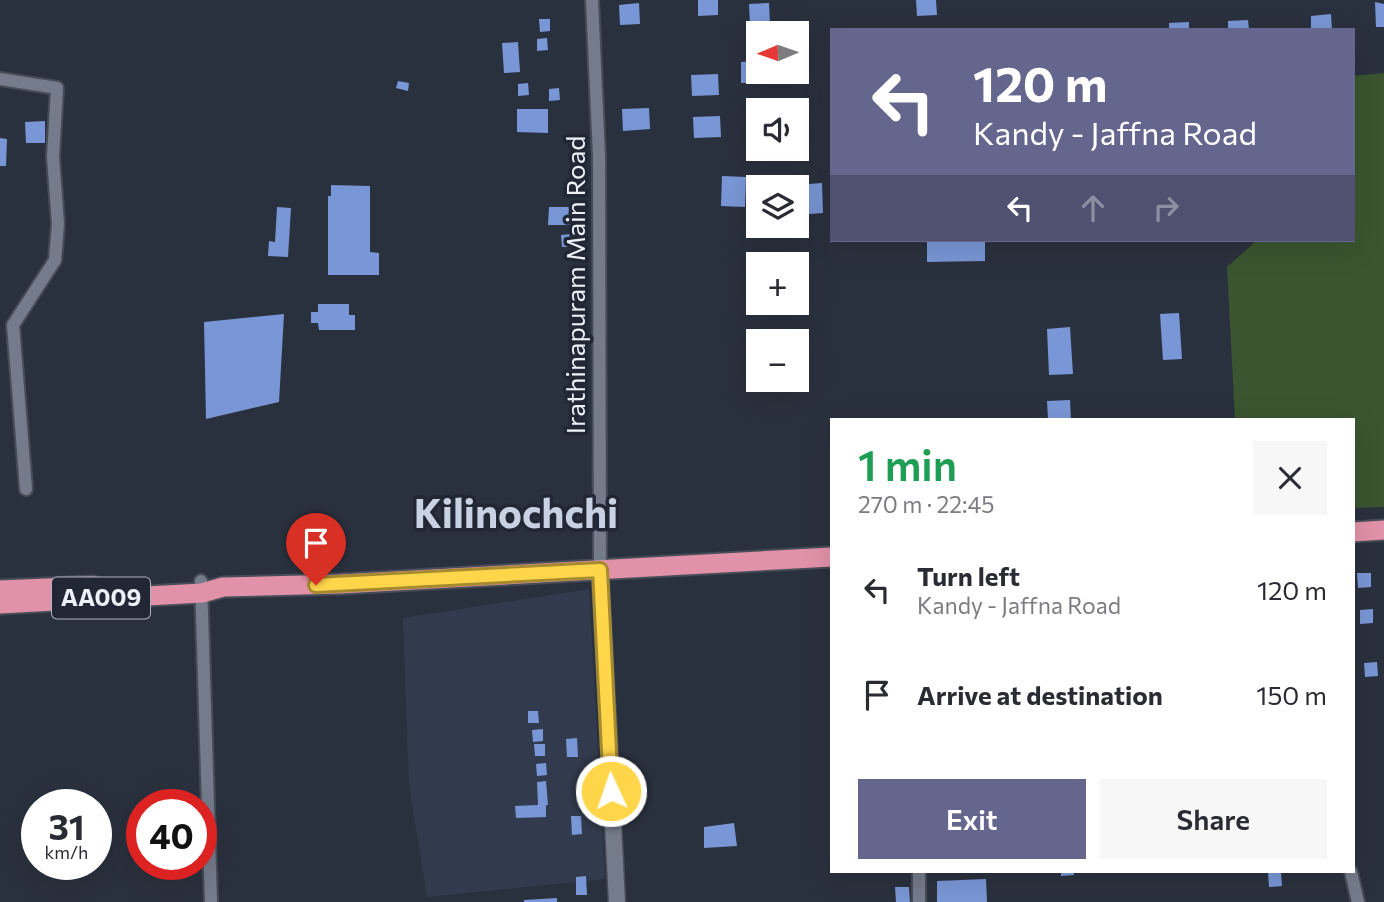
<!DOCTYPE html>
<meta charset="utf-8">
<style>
:root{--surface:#fff;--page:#f7f7f7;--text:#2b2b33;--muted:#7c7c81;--accent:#65668d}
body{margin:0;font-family:Commissioner,sans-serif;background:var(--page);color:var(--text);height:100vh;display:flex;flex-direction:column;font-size:26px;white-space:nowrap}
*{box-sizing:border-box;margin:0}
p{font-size:23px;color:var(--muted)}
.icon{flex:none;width:38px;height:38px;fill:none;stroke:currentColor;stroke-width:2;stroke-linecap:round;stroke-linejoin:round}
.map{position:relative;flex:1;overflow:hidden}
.sheet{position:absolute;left:830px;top:418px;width:525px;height:455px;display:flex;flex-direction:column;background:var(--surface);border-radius:0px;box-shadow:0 7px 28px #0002}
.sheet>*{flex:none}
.banner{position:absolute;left:830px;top:28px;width:525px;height:214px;border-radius:0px;box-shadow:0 7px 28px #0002;background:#65668d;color:#fff;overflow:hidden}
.needle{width:46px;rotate:268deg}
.controls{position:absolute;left:746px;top:21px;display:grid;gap:14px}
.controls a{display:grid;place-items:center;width:63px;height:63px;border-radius:0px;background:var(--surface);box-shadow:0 7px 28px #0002;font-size:35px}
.speed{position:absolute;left:21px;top:789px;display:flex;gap:14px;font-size:35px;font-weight:700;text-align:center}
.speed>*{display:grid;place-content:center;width:91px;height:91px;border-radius:50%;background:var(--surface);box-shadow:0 7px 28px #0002;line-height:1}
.speed small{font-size:18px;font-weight:400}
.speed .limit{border:10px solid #d22;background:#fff;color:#111}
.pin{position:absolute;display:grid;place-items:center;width:60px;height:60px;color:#fff;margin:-72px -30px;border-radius:50% 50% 50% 0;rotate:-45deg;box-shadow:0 0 7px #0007}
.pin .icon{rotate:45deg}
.me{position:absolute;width:77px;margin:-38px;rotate:357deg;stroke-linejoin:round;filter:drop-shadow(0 0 5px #0008)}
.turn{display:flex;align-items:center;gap:24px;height:147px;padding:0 28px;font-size:32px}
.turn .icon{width:91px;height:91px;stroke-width:2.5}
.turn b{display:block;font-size:49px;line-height:60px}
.lanes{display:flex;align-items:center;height:66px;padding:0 28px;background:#0003;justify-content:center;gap:35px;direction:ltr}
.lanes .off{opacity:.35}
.round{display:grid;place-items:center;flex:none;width:74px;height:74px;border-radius:0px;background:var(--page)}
.headline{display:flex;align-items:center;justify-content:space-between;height:119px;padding:0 28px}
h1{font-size:42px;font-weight:600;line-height:52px;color:#1e9e55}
.cta{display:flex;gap:14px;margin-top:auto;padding:14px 28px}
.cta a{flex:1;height:80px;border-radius:0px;background:var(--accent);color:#fff;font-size:28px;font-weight:600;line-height:80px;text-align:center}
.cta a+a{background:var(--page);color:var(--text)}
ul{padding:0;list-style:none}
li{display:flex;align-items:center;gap:21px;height:105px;padding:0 28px}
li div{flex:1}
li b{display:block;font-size:26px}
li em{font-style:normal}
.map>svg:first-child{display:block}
.built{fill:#323b4d}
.green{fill:#3a5530}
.building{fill:#7997d6}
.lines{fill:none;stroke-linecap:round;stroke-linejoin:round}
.minor-casing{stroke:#474d58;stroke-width:16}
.tertiary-casing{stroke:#474d58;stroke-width:19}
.trunk-casing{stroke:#474d58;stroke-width:23}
.minor{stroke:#747b8b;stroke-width:12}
.tertiary{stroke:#747b8b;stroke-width:16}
.trunk{stroke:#e292a8;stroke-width:19}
.route-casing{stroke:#a68a30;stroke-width:18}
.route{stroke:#ffd54a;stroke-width:12}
.labels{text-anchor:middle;stroke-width:7;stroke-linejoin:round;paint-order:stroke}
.shield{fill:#212734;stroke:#afb4be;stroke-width:2}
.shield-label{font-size:24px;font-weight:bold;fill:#ecf0f9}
.street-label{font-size:26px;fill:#ecf0f9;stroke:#212734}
.town-label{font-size:40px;font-weight:bold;fill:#c9d2e3;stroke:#212734}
</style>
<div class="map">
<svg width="1384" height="902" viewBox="0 0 1384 902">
<rect width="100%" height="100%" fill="#2a313e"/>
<!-- built -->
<path class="built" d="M589 589 605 879 427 897 409 785 403 618Z"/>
<!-- green -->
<path class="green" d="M1384 73V507L1353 508V420H1235L1227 267 1257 240H1353V76Z"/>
<!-- building -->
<path class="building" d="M698 0H718V15L698 16Z
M916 0H936L937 15 917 16Z
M1375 2 1384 4V27H1376Z
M639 3 640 24 620 25 619 5Z
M769 3 770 24 750 25 749 4Z
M1331 14 1332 30H1311V16Z
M539 19H550V31L540 32Z
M1248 20 1249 30H1228V21Z
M1189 22V30H1169V23Z
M547 38 548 50 537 51V39Z
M518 42 520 72 504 73 502 43Z
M806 50 807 71 796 72V51Z
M758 61V72H768V82L741 83V62Z
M718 74 719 95 692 96 691 75Z
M398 81 409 83 408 91 396 88Z
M528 83 529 95 518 96V84Z
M559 88 560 100 549 101V89Z
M805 99 806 119 796 120V110H785V100Z
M649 108 650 129 623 131 622 109Z
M517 109H548V133L517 132Z
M720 116 721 137 694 138 693 117Z
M45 121V143H26L25 122Z
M0 138 7 139 6 166H0Z
M722 176 746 177 745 207 721 206Z
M822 183 823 213 796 215V185Z
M331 185 370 186V252L379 253V275H328V196H331Z
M753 188H758V217L753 218Z
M277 207 291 208 288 257 268 256 269 241 275 242Z
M549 207H577V225H548Z
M571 234 572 247H562L561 235Z
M927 240H985V261L927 262Z
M318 304H349V315H355V330H319L318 323H311V312H318Z
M1179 313 1182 359 1163 360 1160 314Z
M284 314 279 402 206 419 204 322Z
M1070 327 1073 374 1049 375 1047 329Z
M1070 400 1071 420H1048L1047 401Z
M1357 573H1371V587L1358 588Z
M1373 609V623L1360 624V610Z
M1377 662 1378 676 1365 677 1364 663Z
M528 711H538L539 723H528Z
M543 729V741L533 742 532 730Z
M577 738 578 757H567L566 739Z
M534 744H545V756H535Z
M546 763 547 775 537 776 536 764Z
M546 781 548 805H546V817L516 818 515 806 538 805 537 782Z
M571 816H581L582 834 572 835Z
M734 823 737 846 704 848V827Z
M1061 872H1074V875L1061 876Z
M1281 872 1282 886 1269 887 1268 873Z
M586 876 587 895H576V877Z
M986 879 987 902H937V881Z
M895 887H909L910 902H896Z
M557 898V902H524V900Z"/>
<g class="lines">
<defs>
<path id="minor" d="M592 0 599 156 600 570
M0 79 57 88 53 157 58 224 55 260 13 325 26 489
M201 581 211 902
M919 872V902
M1351 872 1358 902"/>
<path id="tertiary" d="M600 570 617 902"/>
<path id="trunk" d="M1353 532 1384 530
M0 590 93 586
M0 604 202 593 223 587 340 584 831 557"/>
</defs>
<!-- minor casing -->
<use href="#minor" class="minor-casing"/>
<!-- tertiary casing -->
<use href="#tertiary" class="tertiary-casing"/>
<!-- trunk casing -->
<use href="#trunk" class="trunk-casing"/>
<!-- minor -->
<use href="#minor" class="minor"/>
<!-- tertiary -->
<use href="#tertiary" class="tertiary"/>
<!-- trunk -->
<use href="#trunk" class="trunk"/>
</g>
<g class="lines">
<defs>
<path id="route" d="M316 585 600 570 611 791"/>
</defs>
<!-- route casing -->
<use href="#route" class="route-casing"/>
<!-- route -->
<use href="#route" class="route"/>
</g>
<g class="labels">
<!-- shield labels -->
<rect class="shield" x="52" y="577.5" width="98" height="41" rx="5"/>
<g class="shield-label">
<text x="101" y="606">AA009</text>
</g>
<!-- street labels -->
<g class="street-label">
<text transform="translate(576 285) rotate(-90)" y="9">Irathinapuram Main Road</text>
</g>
<!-- town labels -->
<g class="town-label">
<text x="516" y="528">Kilinochchi</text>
</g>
</g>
</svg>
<div class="controls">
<a><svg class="needle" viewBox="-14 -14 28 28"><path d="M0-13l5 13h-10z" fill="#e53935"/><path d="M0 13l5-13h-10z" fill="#7c7c81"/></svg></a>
<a><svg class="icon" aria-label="sound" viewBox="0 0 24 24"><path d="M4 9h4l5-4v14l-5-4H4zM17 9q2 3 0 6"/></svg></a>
<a><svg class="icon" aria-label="layers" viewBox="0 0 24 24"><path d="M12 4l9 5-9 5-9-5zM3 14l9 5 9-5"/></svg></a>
<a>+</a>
<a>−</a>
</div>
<div class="speed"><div>31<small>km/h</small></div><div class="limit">40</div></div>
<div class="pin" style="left:316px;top:585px;background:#d93025"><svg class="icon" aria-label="arrive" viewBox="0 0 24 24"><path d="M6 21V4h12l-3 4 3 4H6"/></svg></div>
<svg class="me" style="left:611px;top:791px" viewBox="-20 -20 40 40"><circle r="17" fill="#ffd54a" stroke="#fff" stroke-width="3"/><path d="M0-11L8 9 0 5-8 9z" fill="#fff"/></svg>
<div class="banner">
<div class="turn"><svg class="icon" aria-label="left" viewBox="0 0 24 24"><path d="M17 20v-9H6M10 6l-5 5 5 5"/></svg><div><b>120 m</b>Kandy - Jaffna Road</div></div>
<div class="lanes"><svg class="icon" aria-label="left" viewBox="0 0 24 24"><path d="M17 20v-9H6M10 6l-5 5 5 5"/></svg><svg class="icon off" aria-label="ahead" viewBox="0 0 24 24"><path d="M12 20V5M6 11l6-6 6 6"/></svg><svg class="icon off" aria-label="right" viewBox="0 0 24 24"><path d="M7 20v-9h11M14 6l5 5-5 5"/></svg></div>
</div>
<section class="sheet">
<div class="headline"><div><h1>1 min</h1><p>270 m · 22:45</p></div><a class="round"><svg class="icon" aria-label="close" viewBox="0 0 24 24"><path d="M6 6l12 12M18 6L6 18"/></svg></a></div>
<ul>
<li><svg class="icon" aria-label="left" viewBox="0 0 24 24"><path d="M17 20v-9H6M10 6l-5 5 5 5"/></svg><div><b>Turn left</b><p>Kandy - Jaffna Road</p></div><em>120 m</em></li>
<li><svg class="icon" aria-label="arrive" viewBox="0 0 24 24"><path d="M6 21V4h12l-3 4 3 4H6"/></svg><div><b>Arrive at destination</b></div><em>150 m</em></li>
</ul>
<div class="cta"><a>Exit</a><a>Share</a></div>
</section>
</div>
